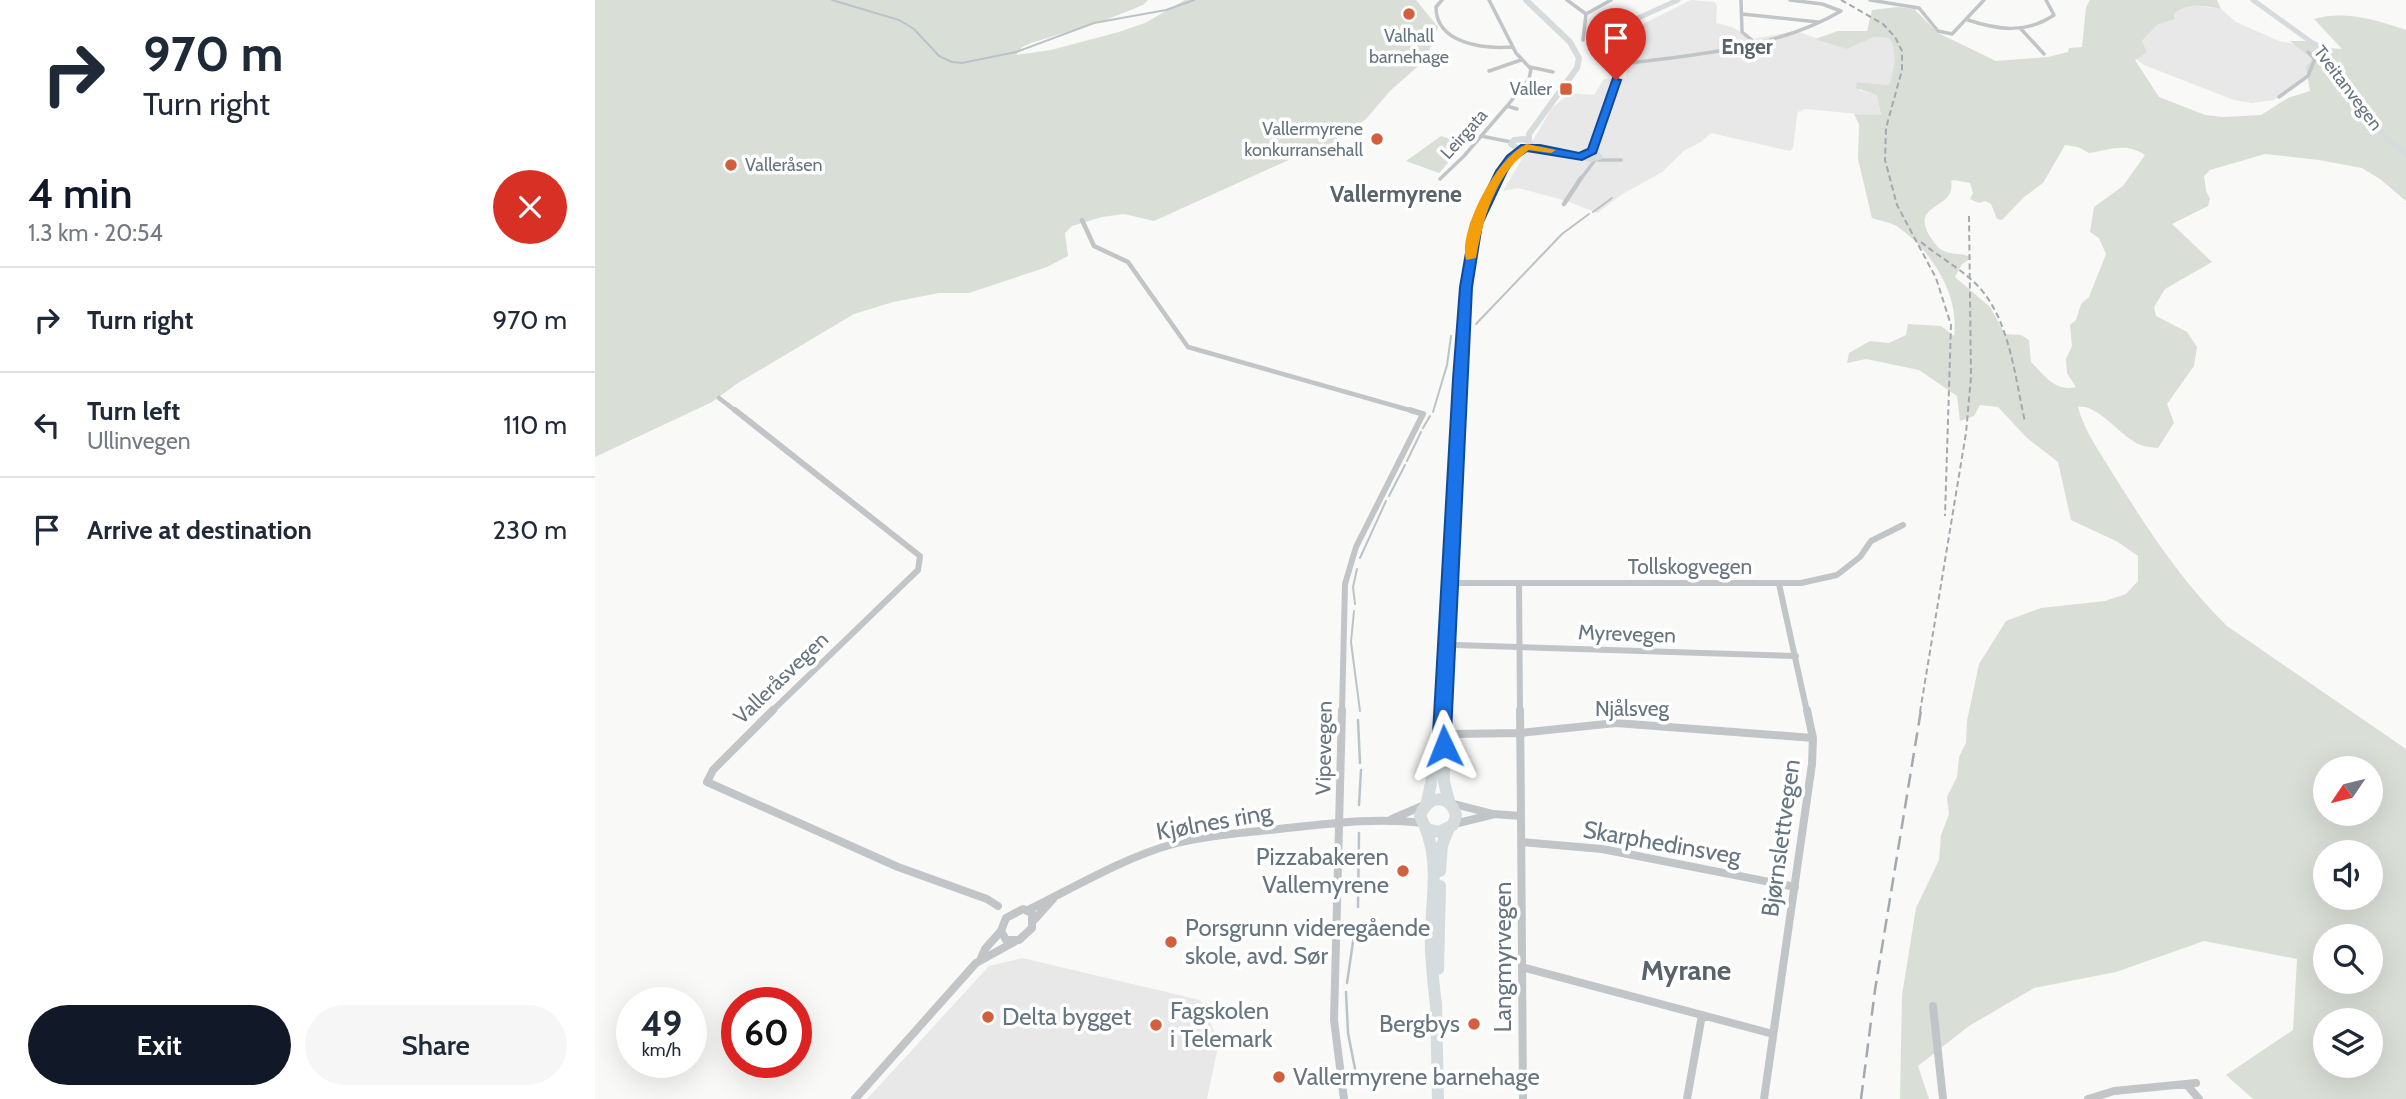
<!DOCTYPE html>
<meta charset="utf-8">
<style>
:root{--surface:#fff;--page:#f6f6f7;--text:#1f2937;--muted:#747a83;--line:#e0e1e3;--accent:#111827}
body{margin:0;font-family:Cabin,sans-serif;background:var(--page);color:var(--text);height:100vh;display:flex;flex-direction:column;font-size:26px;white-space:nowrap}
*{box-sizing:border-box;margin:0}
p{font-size:23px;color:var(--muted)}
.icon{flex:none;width:38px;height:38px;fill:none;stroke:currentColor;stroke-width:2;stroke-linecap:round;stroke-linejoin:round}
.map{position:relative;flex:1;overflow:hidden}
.side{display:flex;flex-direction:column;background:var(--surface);width:595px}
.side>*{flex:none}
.hud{background:#fff;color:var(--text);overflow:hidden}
.needle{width:46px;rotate:235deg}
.controls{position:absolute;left:1718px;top:756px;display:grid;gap:14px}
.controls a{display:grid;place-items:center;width:70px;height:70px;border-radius:50%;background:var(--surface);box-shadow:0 7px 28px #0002;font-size:35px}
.speed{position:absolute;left:21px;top:987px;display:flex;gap:14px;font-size:35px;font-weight:700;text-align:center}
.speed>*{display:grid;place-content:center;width:91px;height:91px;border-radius:50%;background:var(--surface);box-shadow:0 7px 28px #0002;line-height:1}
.speed small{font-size:18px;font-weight:400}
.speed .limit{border:10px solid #d22;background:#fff;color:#111}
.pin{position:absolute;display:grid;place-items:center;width:60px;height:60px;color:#fff;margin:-72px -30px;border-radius:50% 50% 50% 0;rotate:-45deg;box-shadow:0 0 7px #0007}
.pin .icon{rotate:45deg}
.me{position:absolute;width:77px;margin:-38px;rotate:358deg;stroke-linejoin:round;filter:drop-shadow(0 0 5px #0008)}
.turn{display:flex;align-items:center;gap:24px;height:147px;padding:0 28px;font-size:32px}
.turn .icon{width:91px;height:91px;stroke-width:2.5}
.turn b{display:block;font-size:49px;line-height:60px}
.round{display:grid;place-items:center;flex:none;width:74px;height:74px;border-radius:37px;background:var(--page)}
.overview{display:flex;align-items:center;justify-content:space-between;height:119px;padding:0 28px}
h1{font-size:42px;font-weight:600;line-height:52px;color:var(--accent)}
.action{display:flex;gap:14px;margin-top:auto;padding:14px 28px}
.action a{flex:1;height:80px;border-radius:42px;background:var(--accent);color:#fff;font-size:28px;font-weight:600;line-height:80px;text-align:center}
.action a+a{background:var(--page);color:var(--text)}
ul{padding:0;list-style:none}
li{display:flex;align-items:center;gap:21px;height:105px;padding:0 28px;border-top:2px solid var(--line)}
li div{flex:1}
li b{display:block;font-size:26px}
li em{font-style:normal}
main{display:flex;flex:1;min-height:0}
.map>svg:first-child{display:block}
.built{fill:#e7e8e7}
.green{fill:#d9ded7;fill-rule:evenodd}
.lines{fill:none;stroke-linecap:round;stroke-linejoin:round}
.stream-far1{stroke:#bac4c8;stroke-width:2}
.stream{stroke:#bac4c8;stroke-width:2.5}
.street-far3{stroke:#c1c5c8;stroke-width:3.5}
.street-far2{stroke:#c1c5c8;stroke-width:4.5}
.street-far1{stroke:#c1c5c8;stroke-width:6}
.street{stroke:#c1c5c8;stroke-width:8}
.secondary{stroke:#d6dbde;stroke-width:5}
.primary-far3{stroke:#d6dbde;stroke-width:6}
.primary-far2{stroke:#d6dbde;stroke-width:8}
.primary-far1{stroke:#d6dbde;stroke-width:10}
.primary{stroke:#d6dbde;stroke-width:12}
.rail-far1{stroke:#a3a9ae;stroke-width:2;stroke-dasharray:6 3.5;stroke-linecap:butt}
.rail{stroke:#a3a9ae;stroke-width:2.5;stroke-dasharray:14 7;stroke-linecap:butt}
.route{fill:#1a73e8;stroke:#114b97;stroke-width:2}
.slow{fill:#f59e0b}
.poi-dot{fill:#d2603e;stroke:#fff;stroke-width:2.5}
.labels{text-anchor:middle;stroke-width:7;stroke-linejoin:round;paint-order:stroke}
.far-poi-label{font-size:18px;fill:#66757f;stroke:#fff;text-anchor:end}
.far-street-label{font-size:18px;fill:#66757f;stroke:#fff}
.far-quarter-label{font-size:21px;font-weight:bold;fill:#59636b;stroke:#fff}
.street-label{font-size:21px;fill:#66757f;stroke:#fff}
.far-district-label{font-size:23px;font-weight:bold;fill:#59636b;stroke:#fff}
.near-street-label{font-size:24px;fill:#66757f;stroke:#fff}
.near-poi-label{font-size:24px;fill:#66757f;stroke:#fff;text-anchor:start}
.near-quarter-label{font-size:28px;font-weight:bold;fill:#59636b;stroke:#fff}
</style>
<main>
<section class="side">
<div class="hud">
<div class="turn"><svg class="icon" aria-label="right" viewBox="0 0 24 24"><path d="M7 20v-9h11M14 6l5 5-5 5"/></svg><div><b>970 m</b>Turn right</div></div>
</div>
<div class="overview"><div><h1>4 min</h1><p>1.3 km · 20:54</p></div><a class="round" style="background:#d93025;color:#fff"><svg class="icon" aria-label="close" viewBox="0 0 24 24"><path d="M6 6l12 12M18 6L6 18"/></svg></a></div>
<ul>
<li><svg class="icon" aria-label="right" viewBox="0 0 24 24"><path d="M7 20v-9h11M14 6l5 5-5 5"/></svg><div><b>Turn right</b></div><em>970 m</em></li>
<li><svg class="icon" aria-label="left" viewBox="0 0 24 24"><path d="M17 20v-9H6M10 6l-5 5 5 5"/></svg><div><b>Turn left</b><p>Ullinvegen</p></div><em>110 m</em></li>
<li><svg class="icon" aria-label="arrive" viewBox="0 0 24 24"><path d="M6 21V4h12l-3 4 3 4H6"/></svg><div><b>Arrive at destination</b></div><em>230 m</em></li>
</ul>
<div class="action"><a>Exit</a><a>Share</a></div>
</section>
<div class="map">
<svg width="1811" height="1099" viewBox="0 0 1811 1099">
<rect width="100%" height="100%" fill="#f9f9f7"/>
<!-- built -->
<path class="built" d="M1096 0 1120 2 1122 7 1121 23 1137 27 1157 39 1201 31 1252 49 1279 37 1294 38 1301 53 1300 66 1294 85 1262 82 1265 91 1282 94 1286 116 1210 109 1203 112 1202 116 1198 148 1195 151 1116 133 1106 142 1090 150 1067 172 1026 195 1002 213 972 201 923 188 908 191 957 108 975 93 999 95 1009 79 1031 78 1032 63 1020 61 1013 55 1011 45 1014 41Z
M1596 5 1626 9 1641 22 1684 41 1700 44 1717 59 1710 78 1679 100 1657 103 1639 100 1549 65 1541 59 1552 52 1547 41 1562 25 1580 19 1579 14 1586 8Z
M427 958 605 1000 624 1042 612 1099H272L394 966Z"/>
<!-- green -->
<path class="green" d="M0 0H553L548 5 508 21 436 43 427 47 421 55 456 50 524 32 550 23 590 0H821L843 27 831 59 795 91 771 119 735 145 698 158 559 221 529 214 507 217 477 226 470 233 473 256 452 267 374 293H344L298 302 259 314 143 383 117 402 0 457Z
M1495 0H1622L1626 9C1608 6 1593 2 1579 14L1580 19 1562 25 1547 41 1552 52 1540 60 1564 97 1610 115 1628 117 1666 115 1693 98 1715 91 1711 67 1717 59 1695 41H1720L1733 48 1747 49 1719 19C1750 10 1782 20 1811 30V201L1785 179 1767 168 1724 160 1670 154 1615 170 1609 176 1611 191 1615 199 1613 206 1577 224 1617 262 1570 289 1559 307 1561 316 1592 332 1602 347 1599 366 1572 404 1579 423 1563 448C1558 447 1551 447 1546 445 1525 437 1503 403 1483 407 1489 431 1506 454 1518 474 1552 528 1586 581 1632 626L1811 749V1099H1658L1631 1075 1698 1030 1702 959 1609 941 1521 972 1439 988 1374 1026 1323 1066 1334 1099H1305L1307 995 1321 908 1344 860 1346 835 1354 814 1352 797 1362 777 1364 757 1371 743 1372 721 1384 664 1411 621 1446 608 1510 601 1531 594 1543 581V556L1523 542 1476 520 1463 462 1432 438 1403 407 1385 405 1379 416 1365 421 1362 396 1324 370 1271 359 1252 363 1254 353 1275 341 1294 343 1311 335 1313 324 1346 326 1359 336C1365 295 1336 250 1303 227 1296 222 1285 221 1277 218L1263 159 1264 124 1259 114 1286 115 1282 95 1261 88 1262 82 1294 85C1299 68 1304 54 1294 38L1279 37 1252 49 1220 39 1243 31H1272L1277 10 1303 7 1319 9 1343 33 1401 61 1453 57 1473 52 1474 48 1487 47 1491 7ZM1470 145 1483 147 1494 153C1515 150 1530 142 1550 155L1528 186 1499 207 1495 232 1504 238 1511 254 1494 297 1486 304 1481 320 1475 325 1477 346 1471 359 1472 373 1481 387C1460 392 1449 375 1436 362L1434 340 1426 335 1410 334 1395 307 1360 277 1367 264 1377 258C1367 251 1351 257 1342 246 1305 201 1363 212 1356 181L1359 180 1375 183 1378 193 1375 199 1384 203 1390 201 1396 204 1402 219 1407 220 1429 197 1448 183ZM1731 768H1776V814H1731ZM1731 852H1776V898H1731ZM1731 936H1776V982H1731ZM1731 1020H1776V1066H1731Z
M846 136 870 144 844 173 811 161Z"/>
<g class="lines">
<!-- stream-far1 -->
<path class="stream-far1" d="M237 0 304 20 319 29 344 56 357 62 367 63 421 52 499 23 571 10 599 0
M998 212 1017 198
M881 324 967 234 994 214
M838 412 852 365 856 336
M828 428 835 416
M812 461 826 432
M794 496 810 465
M765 558 791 501
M760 604 758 587 762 569
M759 611 756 642 765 711"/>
<!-- stream -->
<path class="stream" d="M763 720 765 763
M764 805 766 770
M763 907 764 833
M752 983 760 928
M751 992 753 1033 763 1084"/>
<!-- street-far3 -->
<path class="street-far3" d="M847 0 841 7C841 44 889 49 917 47
M894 0 921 53 936 69 934 79 912 106 922 109
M972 0 991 14 988 40
M1146 0 1147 32 1158 41
M1195 0 1227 4 1246 11
M1275 0 1324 8
M1324 8 1343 31 1357 34 1389 0
M991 14 1016 0
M1147 14 1223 22
M1373 20C1403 30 1431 34 1459 15L1451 0
M1426 29 1449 54
M1016 65C1088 57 1183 49 1246 11
M935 67 958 72
M894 71 926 60
M1684 97 1713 76 1720 59 1713 52
M886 136 916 142
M1003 160H1026
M845 179 869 156 912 106
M985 180 1000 160"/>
<!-- street-far2 -->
<path class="street-far2" d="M969 204 986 178
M487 220 499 246 533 262 593 347 821 412
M124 398 142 412"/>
<!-- street-far1 -->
<path class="street-far1" d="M140 410 325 556 323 570 176 712
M863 583H1206L1242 575 1265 557 1276 541 1308 525
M924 584 925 712
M1184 584 1212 712
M861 645 1201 656
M747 712 750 584 761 547 828 414 815 410"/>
<!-- street -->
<path class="street" d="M178 710 118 770 112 782 303 867 392 899 403 906
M747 710 739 1020 749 1099
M925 710 926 816
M857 734 925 733 1021 723 1218 738
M859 804 898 814 926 816 928 1099
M797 819 827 806
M859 824 896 815
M927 842 1007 849 1200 887
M428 909 437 913V928L424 940H411L406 931 411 918Z
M433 910C480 887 528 858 578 844 612 835 649 833 684 829 732 824 779 817 827 823
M439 920 458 899
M386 958 390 949 406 931
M927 967 1178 1034
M1338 1006 1348 1099
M1592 1085 1604 1099
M260 1099 381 963 419 942
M1092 1099 1107 1015
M1169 1099 1217 764 1218 738 1212 710
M1493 1099 1519 1091 1601 1083"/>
<!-- secondary -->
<path class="secondary" d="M1658 0 1726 49 1753 96 1792 139 1811 155
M932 147 987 157
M998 151 1022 80 1019 69 1005 53 1007 40 1023 27 1083 0
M998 151 1005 157 995 160 987 157 988 153Z"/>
<!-- primary-far3 -->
<path class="primary-far3" d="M931 0 975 42 984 58 982 68 934 134V141
M929 139 935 143 932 147 922 148 916 144 919 140Z
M900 180 915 160 930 148"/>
<!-- primary-far2 -->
<path class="primary-far2" d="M864 412C868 335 863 247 901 178"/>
<!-- primary-far1 -->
<path class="primary-far1" d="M848 712 864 410"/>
<!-- primary -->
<path class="primary" d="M848 710 849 782 854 801
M832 802 845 741
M832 829 844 832 858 825 861 815C854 793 832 795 825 816 849 861 834 902 836 951 837 969 839 988 841 1006
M845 871 847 845 854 828
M843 969 845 886
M841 1002 843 1099"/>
<!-- rail-far1 -->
<path class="rail-far1" d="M1246 0 1288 24 1300 37 1307 51V70L1291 128 1290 160 1302 205 1341 278 1356 325 1350 516
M1326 242C1344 257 1365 268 1382 285 1415 319 1420 378 1430 422
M1325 712 1371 433 1376 377 1374 216"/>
<!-- rail -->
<path class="rail" d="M1266 1099 1280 990 1326 710"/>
</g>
<!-- route -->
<path class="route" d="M1018 78 1026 80 1001 153 987 160 932 151 919 160 912 171 887 224 877 287 856 734 859 746 856 752 849 754 843 752 838 734 858 379 865 287 876 224 901 171 912 156 926 145H945L984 153 993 149Z"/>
<!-- slow -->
<path class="slow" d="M932 144 961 150 956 153 934 150C900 174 888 219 881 258L871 260C863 230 903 155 932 144Z"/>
<!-- markers -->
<g class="poi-dot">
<circle cx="814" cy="14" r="7"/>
<rect x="964" y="82" width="14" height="14" rx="3.5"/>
<circle cx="782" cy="139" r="7"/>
<circle cx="136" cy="165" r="7"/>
<circle cx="808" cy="871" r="7"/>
<circle cx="576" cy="942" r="7"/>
<circle cx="393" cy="1017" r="7"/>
<circle cx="879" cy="1024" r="7"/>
<circle cx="561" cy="1025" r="7"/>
<circle cx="684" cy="1077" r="7"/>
</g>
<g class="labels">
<!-- far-poi labels -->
<g class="far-poi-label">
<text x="814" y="42" text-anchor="middle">Valhall<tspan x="814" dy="21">barnehage</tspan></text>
<text x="957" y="95">Valler</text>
<text x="768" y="135">Vallermyrene<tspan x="768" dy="21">konkurransehall</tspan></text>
<text x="150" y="171" text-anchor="start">Valleråsen</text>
</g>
<!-- far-street labels -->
<g class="far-street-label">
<text transform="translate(1753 88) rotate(53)" y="6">Tveitanvegen</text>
<text transform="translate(869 134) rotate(-48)" y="6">Leirgata</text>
</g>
<!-- far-quarter labels -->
<g class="far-quarter-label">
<text x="1152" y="54">Enger</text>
</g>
<!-- street labels -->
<g class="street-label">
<text x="1095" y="574">Tollskogvegen</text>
<text transform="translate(1032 634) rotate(2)" y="7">Myrevegen</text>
<text transform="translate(186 678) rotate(-44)" y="7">Valleråsvegen</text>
<text x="1037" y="716">Njålsveg</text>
<text transform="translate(729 748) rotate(-89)" y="7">Vipevegen</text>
</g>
<!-- far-district labels -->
<g class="far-district-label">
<text x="801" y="202">Vallermyrene</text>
</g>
<!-- near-street labels -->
<g class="near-street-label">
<text transform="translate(619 822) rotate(-10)" y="8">Kjølnes ring</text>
<text transform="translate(1186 838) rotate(-82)" y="8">Bjørnslettvegen</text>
<text transform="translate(1067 843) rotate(10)" y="8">Skarphedinsveg</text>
<text transform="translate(908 957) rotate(-90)" y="8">Langmyrvegen</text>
</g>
<!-- near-poi labels -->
<g class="near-poi-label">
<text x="794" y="865" text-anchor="end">Pizzabakeren<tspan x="794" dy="28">Vallemyrene</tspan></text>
<text x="590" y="936">Porsgrunn videregående<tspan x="590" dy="28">skole, avd. Sør</tspan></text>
<text x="575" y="1019">Fagskolen<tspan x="575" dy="28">i Telemark</tspan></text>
<text x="407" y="1025">Delta bygget</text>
<text x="865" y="1032" text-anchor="end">Bergbys</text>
<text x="698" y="1085">Vallermyrene barnehage</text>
</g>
<!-- near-quarter labels -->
<g class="near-quarter-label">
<text x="1091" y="980">Myrane</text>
</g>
</g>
</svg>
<div class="controls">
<a><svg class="needle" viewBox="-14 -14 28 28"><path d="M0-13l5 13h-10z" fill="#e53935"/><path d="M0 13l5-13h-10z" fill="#747a83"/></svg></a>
<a><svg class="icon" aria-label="sound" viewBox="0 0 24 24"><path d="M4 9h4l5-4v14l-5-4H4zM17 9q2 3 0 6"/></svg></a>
<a><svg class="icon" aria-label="search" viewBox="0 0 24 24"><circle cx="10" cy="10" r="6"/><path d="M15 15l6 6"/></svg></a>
<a><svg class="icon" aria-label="layers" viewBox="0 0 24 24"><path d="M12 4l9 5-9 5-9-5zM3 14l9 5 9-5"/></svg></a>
</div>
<div class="speed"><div>49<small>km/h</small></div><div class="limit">60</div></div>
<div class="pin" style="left:1021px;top:80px;background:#d93025"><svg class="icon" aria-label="arrive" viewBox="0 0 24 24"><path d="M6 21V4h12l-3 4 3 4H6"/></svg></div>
<svg class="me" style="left:849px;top:746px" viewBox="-20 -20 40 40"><path d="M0-17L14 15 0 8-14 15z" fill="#1a73e8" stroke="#fff" stroke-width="4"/></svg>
</div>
</main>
